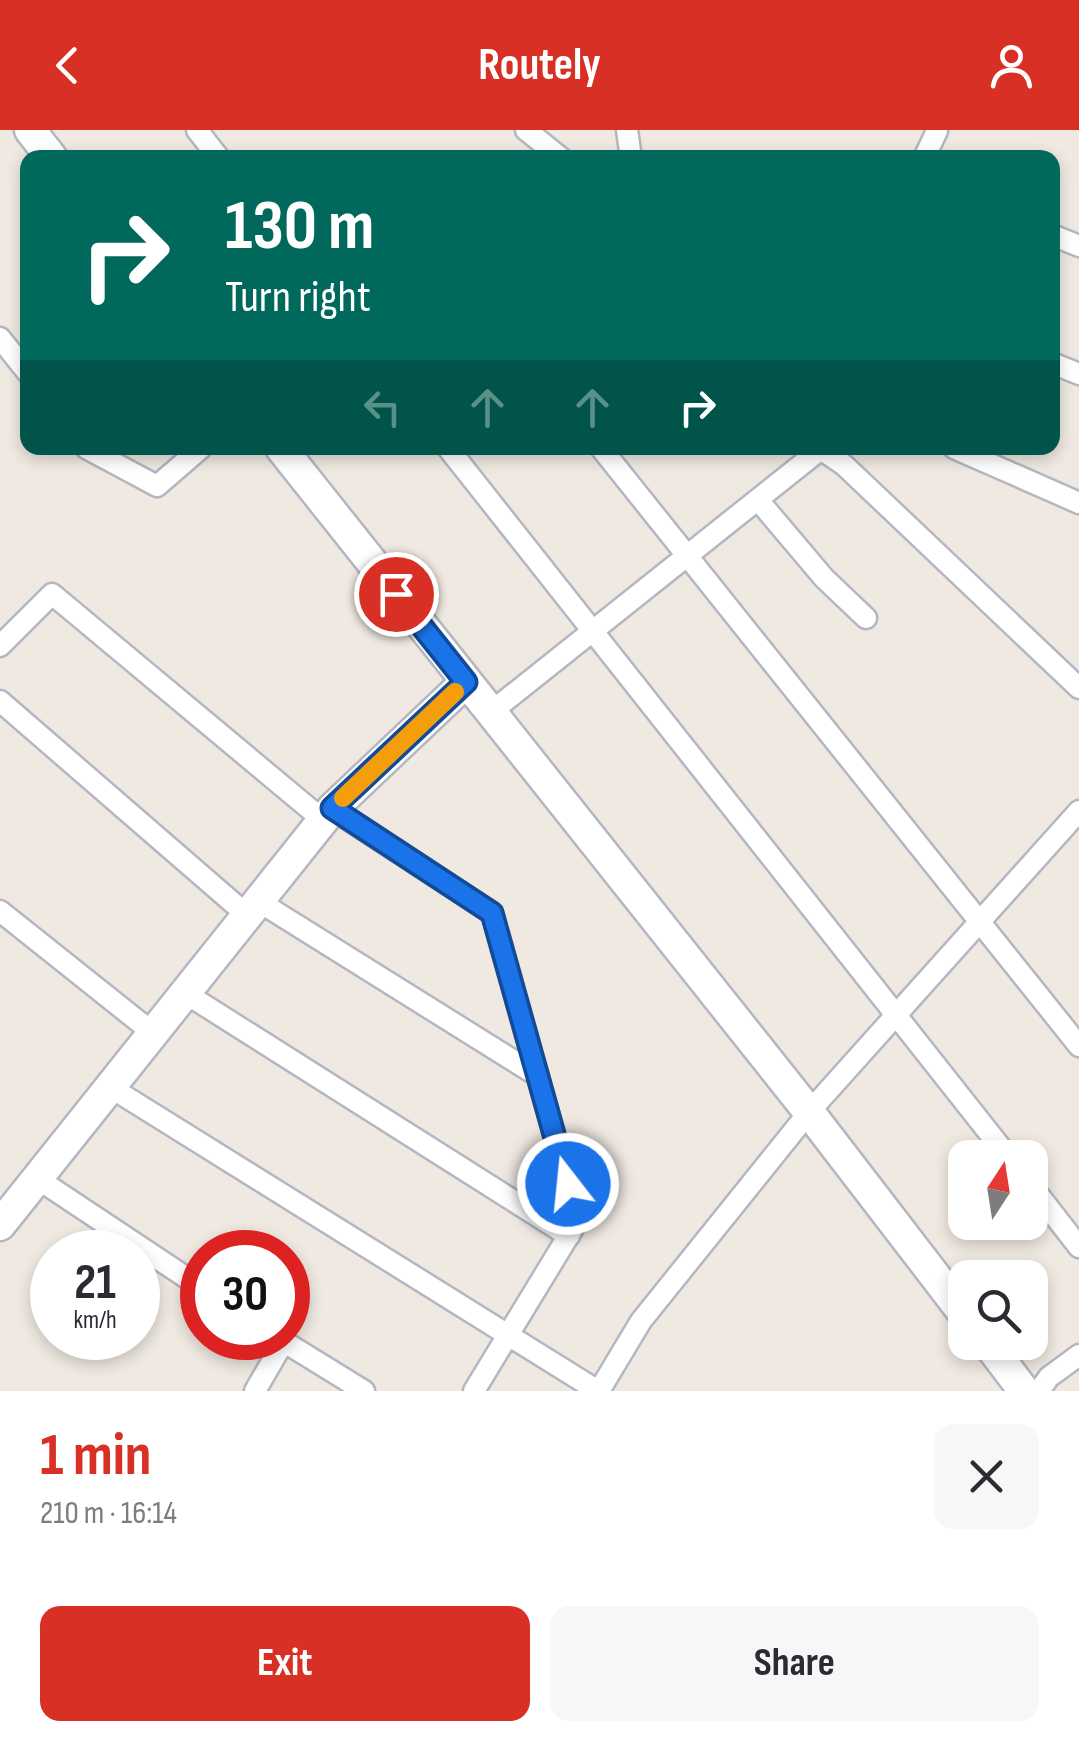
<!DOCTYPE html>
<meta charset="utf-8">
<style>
:root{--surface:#fff;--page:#f7f7f7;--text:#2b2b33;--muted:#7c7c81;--accent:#d93025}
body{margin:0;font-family:"Sofia Sans Condensed",sans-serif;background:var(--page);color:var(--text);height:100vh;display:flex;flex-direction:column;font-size:38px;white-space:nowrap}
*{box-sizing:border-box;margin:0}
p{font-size:32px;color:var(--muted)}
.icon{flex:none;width:55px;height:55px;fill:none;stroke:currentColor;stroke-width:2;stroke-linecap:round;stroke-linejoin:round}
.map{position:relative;height:1261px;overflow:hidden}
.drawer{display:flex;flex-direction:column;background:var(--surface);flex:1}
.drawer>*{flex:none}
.top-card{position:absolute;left:20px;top:20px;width:1040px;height:305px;border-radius:20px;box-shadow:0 5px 15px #0003;background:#00695c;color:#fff;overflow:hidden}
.needle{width:65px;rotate:12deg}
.tools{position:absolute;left:948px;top:1010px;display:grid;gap:20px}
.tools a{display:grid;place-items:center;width:100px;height:100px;border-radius:20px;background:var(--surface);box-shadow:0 5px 15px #0003;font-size:50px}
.speed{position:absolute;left:30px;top:1100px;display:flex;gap:20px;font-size:50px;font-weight:700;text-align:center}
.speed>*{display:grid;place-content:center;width:130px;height:130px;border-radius:50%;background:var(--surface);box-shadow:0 5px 15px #0003;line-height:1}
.speed small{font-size:25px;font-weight:400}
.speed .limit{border:15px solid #d22;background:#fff;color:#111}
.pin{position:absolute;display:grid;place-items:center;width:85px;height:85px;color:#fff;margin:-42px;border:5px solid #fff;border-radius:50%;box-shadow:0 2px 10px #0007}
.me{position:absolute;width:110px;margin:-55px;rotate:344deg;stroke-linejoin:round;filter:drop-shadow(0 0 8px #0008)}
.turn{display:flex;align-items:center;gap:35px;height:210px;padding:0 40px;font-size:45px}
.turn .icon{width:130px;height:130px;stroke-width:2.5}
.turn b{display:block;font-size:70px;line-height:85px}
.lanes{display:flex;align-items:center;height:95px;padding:0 40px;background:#0003;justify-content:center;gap:50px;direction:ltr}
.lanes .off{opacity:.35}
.round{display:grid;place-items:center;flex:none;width:105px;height:105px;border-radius:20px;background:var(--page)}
.headline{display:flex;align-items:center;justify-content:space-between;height:170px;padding:0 40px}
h1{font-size:60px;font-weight:700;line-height:75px;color:var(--accent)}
.primary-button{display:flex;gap:20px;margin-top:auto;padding:20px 40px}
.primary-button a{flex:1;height:115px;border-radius:20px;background:var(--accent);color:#fff;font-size:40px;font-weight:700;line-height:115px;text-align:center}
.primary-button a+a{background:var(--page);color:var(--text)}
header{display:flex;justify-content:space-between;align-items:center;height:130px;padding:0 40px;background:var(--accent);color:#fff;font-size:45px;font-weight:700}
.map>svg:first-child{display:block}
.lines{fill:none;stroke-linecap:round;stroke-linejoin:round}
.street-casing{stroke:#b4b7c1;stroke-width:25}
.secondary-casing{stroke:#b4b7c1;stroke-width:35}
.street{stroke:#fff;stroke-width:20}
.secondary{stroke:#fff;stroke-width:30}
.route-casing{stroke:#114b97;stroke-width:25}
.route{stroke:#1a73e8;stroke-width:18}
.slow{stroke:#f59e0b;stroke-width:18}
</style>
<header><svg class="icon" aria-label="back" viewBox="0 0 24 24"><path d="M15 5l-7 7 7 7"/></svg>Routely<svg class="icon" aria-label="person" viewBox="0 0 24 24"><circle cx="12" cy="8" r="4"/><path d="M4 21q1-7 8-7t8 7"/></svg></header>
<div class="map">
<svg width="1079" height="1261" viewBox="0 0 1079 1261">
<rect width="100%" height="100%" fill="#efe9e1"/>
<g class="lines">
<defs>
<path id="street" d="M197 0 219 28
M526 0 561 28
M627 0 631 28
M924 28 937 1
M1052 105 1079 116
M0 208 28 243
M1052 233 1079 244
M86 318 157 356 201 318
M448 318 1009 1028
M601 318 1079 916
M819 318 844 335 1079 558
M954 318 1079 373
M758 370 824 448 866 488
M0 516 52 464 323 690
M0 571 247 785
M491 582 821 319
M332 679 492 783 578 1090 474 1261
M258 771 538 946
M0 781 153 903
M185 863 569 1106
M110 957 598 1261
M38 1049 202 1158
M1030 1054 1079 1117
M278 1208 364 1261
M255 1261 284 1211
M599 1261 641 1191 809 982 1079 681
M1039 1261 1049 1247 1079 1225"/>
<path id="secondary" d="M30 0 52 28
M281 318 809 982 965 1185
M0 1095 332 679 466 552
M987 1212 1024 1261"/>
</defs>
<!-- street casing -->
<use href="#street" class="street-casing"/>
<!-- secondary casing -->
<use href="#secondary" class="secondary-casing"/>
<!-- street -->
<use href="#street" class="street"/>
<!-- secondary -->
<use href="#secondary" class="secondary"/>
</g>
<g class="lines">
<defs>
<path id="route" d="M396 464 466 552 332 678 492 783 568 1054"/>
</defs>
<!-- route casing -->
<use href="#route" class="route-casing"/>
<!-- route -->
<use href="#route" class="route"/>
<!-- slow -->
<path class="slow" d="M343 668 455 562"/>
</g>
</svg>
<div class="tools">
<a><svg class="needle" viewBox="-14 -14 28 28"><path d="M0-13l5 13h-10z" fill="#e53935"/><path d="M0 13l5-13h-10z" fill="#7c7c81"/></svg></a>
<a><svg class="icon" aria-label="search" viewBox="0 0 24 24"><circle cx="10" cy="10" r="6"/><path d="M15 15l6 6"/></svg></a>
</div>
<div class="speed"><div>21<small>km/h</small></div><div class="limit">30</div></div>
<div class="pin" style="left:396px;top:464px;background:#d93025"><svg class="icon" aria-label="arrive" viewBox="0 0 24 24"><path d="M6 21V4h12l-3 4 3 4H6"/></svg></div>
<svg class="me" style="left:568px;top:1054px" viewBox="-20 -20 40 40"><circle r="17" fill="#1a73e8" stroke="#fff" stroke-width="3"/><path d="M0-11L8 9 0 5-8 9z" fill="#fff"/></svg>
<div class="top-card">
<div class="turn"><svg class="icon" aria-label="right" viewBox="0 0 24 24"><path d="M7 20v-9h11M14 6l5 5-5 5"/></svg><div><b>130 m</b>Turn right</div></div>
<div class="lanes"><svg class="icon off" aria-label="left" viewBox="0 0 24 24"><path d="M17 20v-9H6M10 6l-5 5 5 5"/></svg><svg class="icon off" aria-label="ahead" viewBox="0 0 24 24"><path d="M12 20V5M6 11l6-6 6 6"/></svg><svg class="icon off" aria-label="ahead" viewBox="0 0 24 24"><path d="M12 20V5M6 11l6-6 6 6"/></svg><svg class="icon" aria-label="right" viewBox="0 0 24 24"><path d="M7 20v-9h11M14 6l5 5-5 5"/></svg></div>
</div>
</div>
<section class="drawer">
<div class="headline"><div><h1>1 min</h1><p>210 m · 16:14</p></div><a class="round"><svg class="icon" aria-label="close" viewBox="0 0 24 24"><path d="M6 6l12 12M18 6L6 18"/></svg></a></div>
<div class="primary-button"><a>Exit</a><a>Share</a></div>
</section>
